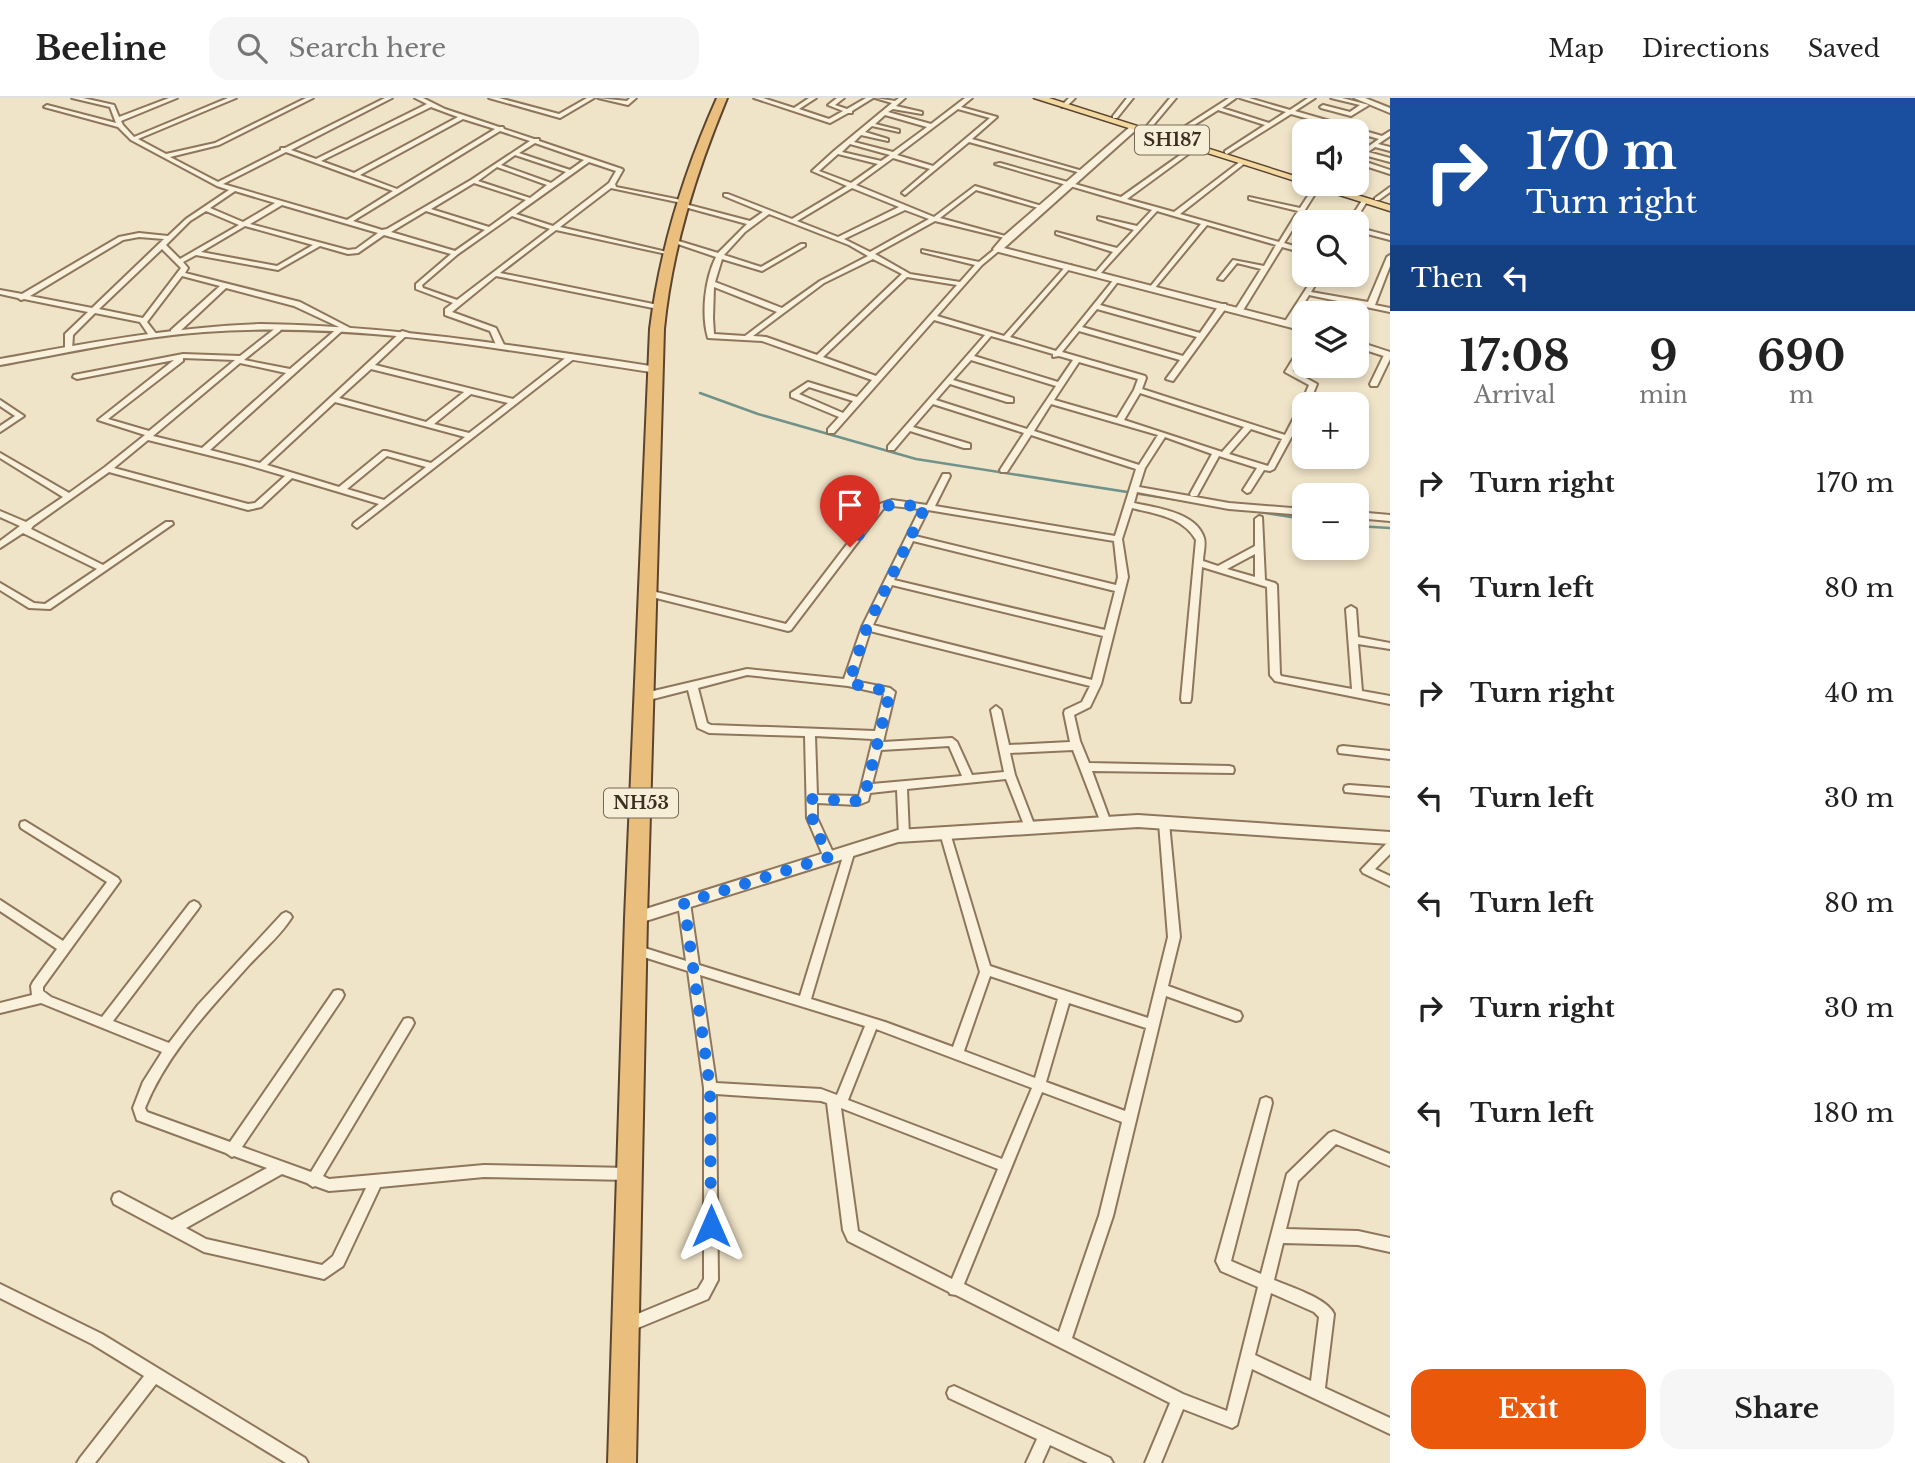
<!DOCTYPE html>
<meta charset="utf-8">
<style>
:root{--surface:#fff;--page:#f6f6f6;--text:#222;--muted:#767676;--line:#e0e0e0;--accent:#ea580c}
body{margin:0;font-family:"Libre Baskerville",serif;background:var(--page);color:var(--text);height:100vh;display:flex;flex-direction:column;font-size:26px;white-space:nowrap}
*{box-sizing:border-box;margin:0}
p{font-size:23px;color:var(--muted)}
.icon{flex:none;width:38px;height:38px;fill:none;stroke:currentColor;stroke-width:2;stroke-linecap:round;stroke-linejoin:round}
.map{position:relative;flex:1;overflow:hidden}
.side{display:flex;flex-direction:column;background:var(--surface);width:525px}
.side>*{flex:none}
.top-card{background:#1a4fa0;color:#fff;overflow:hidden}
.buttons{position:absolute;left:1292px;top:21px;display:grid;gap:14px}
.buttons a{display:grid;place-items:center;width:77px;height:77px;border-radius:14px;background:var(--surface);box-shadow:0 4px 10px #0003;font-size:35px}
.pin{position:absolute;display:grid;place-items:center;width:60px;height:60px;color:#fff;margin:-72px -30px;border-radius:50% 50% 50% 0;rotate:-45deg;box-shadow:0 0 7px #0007}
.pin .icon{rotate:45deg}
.me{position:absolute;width:77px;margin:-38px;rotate:0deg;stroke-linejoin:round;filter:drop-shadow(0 0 5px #0008)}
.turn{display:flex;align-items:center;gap:24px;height:147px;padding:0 21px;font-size:32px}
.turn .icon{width:91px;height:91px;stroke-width:2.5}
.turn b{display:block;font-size:49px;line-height:60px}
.then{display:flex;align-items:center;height:66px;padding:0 21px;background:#0003;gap:14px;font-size:26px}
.eta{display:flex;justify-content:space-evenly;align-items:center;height:119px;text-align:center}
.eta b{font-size:42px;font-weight:700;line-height:49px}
.button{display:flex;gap:14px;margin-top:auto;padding:14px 21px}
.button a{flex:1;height:80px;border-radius:21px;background:var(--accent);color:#fff;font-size:28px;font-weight:700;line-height:80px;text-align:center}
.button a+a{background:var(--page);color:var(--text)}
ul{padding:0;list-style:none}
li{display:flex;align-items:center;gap:21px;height:105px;padding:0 21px}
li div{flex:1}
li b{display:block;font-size:26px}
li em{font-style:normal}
header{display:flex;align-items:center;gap:42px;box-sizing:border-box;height:98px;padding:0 35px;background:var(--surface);border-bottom:2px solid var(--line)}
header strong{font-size:33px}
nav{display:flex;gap:38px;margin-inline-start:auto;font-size:24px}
.search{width:490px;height:63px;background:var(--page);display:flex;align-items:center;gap:18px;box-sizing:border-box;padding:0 24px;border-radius:21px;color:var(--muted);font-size:26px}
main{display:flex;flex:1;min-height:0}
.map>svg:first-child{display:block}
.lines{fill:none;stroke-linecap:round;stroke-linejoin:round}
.stream{stroke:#6f938a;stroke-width:2.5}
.minor-casing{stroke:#8d765c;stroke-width:4}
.tertiary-casing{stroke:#8d765c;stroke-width:4}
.primary-casing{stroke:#5b4430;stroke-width:3}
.trunk-casing{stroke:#5b4430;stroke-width:4}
.minor{fill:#faf1dc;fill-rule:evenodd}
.tertiary{fill:#faf1dc;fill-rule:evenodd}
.primary{fill:#f3d9a0;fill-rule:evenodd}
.trunk{fill:#eabe7c;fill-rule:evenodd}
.route{stroke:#1a73e8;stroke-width:12;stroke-dasharray:0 21.6}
.labels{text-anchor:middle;stroke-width:5;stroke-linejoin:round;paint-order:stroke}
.shield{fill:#f7eed8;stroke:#756857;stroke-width:2}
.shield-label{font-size:18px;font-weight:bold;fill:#3d2e20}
</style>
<header>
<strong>Beeline</strong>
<div class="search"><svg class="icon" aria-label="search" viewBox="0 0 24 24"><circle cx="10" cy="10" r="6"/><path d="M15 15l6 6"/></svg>Search here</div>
<nav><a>Map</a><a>Directions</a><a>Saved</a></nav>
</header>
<main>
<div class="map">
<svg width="1390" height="1365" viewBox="0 0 1390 1365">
<rect width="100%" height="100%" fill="#f0e4c8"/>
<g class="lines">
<!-- stream -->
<path class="stream" d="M700 295 758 316 916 361 1185 403
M1252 413 1304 421
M1356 428 1390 430"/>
<defs>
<path id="minor" d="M72 0H83L114 7 119 19 169 0H177L121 23 123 27 134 39 228 0H236L138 41 166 56 215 45 306 0H313L219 47 170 59 218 84 281 52V50H285L385 0H392L291 52 316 61 427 6 415 0H423L445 11 499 29H503L504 31 534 41H539V43L622 71 623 72 615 86 616 89 686 103 687 104 685 106 750 123 763 114 724 98V96H728L792 121 847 88 812 73 834 53 892 5 875 0 895 3 899 0H905L896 8 922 14V16L893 11 888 14 931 26 965 0H972L961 9 997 19 972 41 1086 74 1081 75 969 44 905 97 902 95 903 94 930 71 893 60 856 87 934 119 975 88 1045 109 1042 111 976 92 940 120 1009 139V141L935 123 875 156 910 176 960 184 975 167 922 154V152L979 164 996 150H1000V152L982 167 937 218 1004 238 1067 167H1071V169L1010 239 1056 253 1115 180 1120 181 1100 207 1200 235 1220 206H1226V210L1173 283 1166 281 1180 262 1079 233 1062 254 1145 278 1146 280 1142 291 1285 337 1301 306 1309 287 1285 274 1301 248H1304V256L1293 273 1317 286 1309 306H1304V316L1274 371 1270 373 1264 372 1250 394 1247 395 1243 392 1257 370 1219 358 1197 398H1191L1190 396 1212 356 1165 339 1145 370 1139 389 1229 405 1304 411V417L1229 411 1137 394 1134 405C1156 410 1196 414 1204 440 1206 447 1203 456 1203 463L1218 468 1255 448V421L1259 418 1262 419 1265 482 1275 485 1277 487 1280 576 1281 578 1352 591 1346 511 1351 508 1356 511 1358 539 1390 545V551L1358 546 1362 593 1390 598V606L1275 583 1270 577 1267 489 1202 469 1191 601 1190 604H1182L1181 601 1196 442C1183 419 1156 416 1132 410L1122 441 1128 479 1101 586 1090 609 1074 617 1080 643 1089 665 1229 668 1233 669 1234 672 1233 675 1092 673 1111 725 1110 728H1102L1101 725 1073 652 1010 655 1015 677 1035 729 1034 732H1026L1006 681 907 691 909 737 908 740H900L899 737 897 692 870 695 868 703 858 707 817 705V720L835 759 833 762H825L807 720 805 638 709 635 698 630 697 627 688 592 645 603 640 599 645 595 747 571 844 581 862 529 920 411 893 408 883 411 791 532 788 533 648 498 643 495 645 493 648 492 786 526 877 407 892 402 927 407 943 376H949L950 378 935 408 1115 438 1136 371 1031 337 1007 374H1001L1000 372 1024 335 933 306 913 329 970 346V350H964L910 333 894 352H888V348L985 237 934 222 834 335H828V331L839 319 791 299V295L808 284 857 299 872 282 762 243 708 240C701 216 705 181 716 159L669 143 672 141 718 155 747 126 681 108 682 105 611 90 560 129 671 155V157L556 132 500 175 658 207 662 209 658 211 496 178 452 214 496 230 505 249 501 251 497 249 490 233 445 217V211L453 205 416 191V186L451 156 384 137 358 155 348 156 320 148 278 172 196 157 183 164 188 170 185 175 300 204 352 231 348 233 343 232 210 352 260 365 402 233 409 235 375 267 513 301 568 258 575 260 357 430 353 427 354 425 379 406 292 380 261 409 248 412 109 374 33 428 31 431 103 467 166 424H172L173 426 50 511 29 510 0 492V485L34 505 45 506 97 471 23 435 0 450V443L20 428 0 419V413L26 424 63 399 0 360V355L69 395 105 369 145 337 98 322 174 262 77 281 73 279 74 277 183 256 240 258 277 229 281 231 280 233 244 262 290 271 339 229 294 208 226 190 177 236H171V232L220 188 182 178 147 224 157 237 156 239H150L140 224 95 215 73 237 72 252 65 254V236L88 214 24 201 21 202 18 200 0 196V192L22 196 119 139 139 135 168 138 186 121 229 92 217 88 131 42 118 29 44 9 47 7 116 25 110 9ZM431 9 458 19 354 75 321 63ZM958 11 990 20 933 68 897 57ZM885 17 927 29 893 54 854 44 861 37 888 43V41L865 34 872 28 899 34V32L875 26ZM463 21 495 31 397 91 360 77ZM500 33 530 43 471 82 387 131 382 132 353 123ZM535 45 584 62 570 72 519 55ZM850 46 890 57 881 63 842 54ZM286 54 393 93 347 122 223 86ZM838 56 878 66 851 85 819 73ZM515 57 566 74 551 85 501 67ZM589 64 616 73 609 85 553 128 516 116ZM497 69 547 87 530 100 478 83ZM474 85 526 102 489 129 431 111ZM852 90 899 109 838 139 797 123ZM235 93 275 105 243 124 210 110ZM282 107 378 135 356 151 348 152 250 126ZM905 112 929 121 870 154 844 141ZM206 113 239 127 180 161 166 147 190 123ZM426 113 485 132 455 153 391 134ZM769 116 849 147 868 158 820 183 782 210 715 184 722 161 762 173 805 148V146H801L761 169 724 157 745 134ZM512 118 550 131 457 202 423 190 422 187 458 156ZM245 128 313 147 277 168 201 154ZM139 139 164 141 92 210 30 198 123 142ZM162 151 181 170 143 220 99 211ZM873 161 902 176 817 257 766 239 753 238 824 185ZM907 179 957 187 876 278 823 259ZM714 189 777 214 745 238 714 236 713 220ZM1097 211 1197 239 1183 258 1082 229ZM991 238 1053 256V259L1059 258 1073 262 1058 284 974 258ZM183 260 235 262 149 333 108 321 183 263ZM971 262 1056 288 1027 331 936 302 950 286 1007 304H1013V300L953 282ZM1079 264 1138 281 1134 292 1117 320 1054 302ZM240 265 286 275 202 350 153 338ZM371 271 464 294 426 324 339 300ZM809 289 853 303 843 315 799 296ZM1140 295 1244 329 1222 354 1124 322ZM471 296 508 305 469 335 434 326ZM335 304 465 339 431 365 386 353H383L339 389 267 367ZM1051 306 1158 337 1139 367 1034 333ZM1251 331 1282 341 1268 368 1229 356ZM148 342 244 366 285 378 255 405 248 406 114 370ZM387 358 426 369 384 402 347 391ZM928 412 1114 443 1118 479 1116 487 915 438ZM913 443 1115 493 1105 532 894 482ZM1255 456V479L1227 471ZM892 487 1103 538 1092 582 873 527ZM870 533 1090 588 1082 604 1065 612 1064 615 1070 644 1009 647 1001 612 996 608 991 612 1004 674 972 677 957 644 952 640 883 644 895 594 890 590 854 583ZM747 577 848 588 884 596 875 633 711 627 707 625 698 590ZM815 638 873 641 859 698 817 697ZM949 648 962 678 872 686 881 652Z
M489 0H499L559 16 587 0H594L560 20Z
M598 0 627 3 630 0H636L628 7Z
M754 0H763L794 10 809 0H816L799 11 829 21 843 13 828 7 837 0H844L835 7 847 11 866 0H873L852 13V15H848L830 25Z
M1069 0H1075L1066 9H1062V7Z
M1127 0H1133L1117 20H1113V18Z
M1170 0H1176L1150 31H1146V29Z
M1229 0H1236L1222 10 1269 25 1286 14 1240 0H1249L1290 12 1308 0H1315L1295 13 1382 38 1390 33V38L1378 46 1390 49V53L1375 49 1368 54 1390 60V64L1364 57 1357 61 1390 72V76L1356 65V57L1379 41 1291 16 1227 56 1225 55V53L1265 27 1218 12 1175 39 1170 38Z
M1331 0H1342L1369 7 1351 18 1321 10 1320 9 1323 7 1350 14 1360 7Z
M1193 48 1198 49 1127 101 1174 114 1241 63H1245V65L1180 116 1279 144 1298 113 1249 101V99L1300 110 1315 87 1320 88 1284 145 1304 151V155L1282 149 1242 214 1235 212 1261 171 1237 165 1223 182 1218 181 1233 162 1264 168 1276 147 1207 127 1154 191H1150V189L1201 126 1157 113 1099 177H1095V175L1113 154 1056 136V134L1117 150 1134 132 1098 121V119L1137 128 1152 112 995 66 1000 65 1121 99Z
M1390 89V94L1379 102H1375V100Z
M1363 101 1368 102 1354 124H1348Z
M1356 129 1390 138V142L1356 133Z
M1390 157V168L1375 207 1390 210V214L1309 197 1291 227 1284 225 1315 177H1321L1311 194 1368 204 1387 159Z
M1385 255H1390V261L1377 288H1371L1370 286Z
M0 302 24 318 0 334V328L15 318 0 308Z
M1356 414 1390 417V423L1356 420Z
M1343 648 1390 653V661L1339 655 1338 652 1339 649Z
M1349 687 1390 690V698L1345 694 1344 691 1345 688Z
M1164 721 1168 722 1169 725 1180 839 1168 888 1240 914 1242 918 1240 922 1236 923 1166 898 1113 1118 1072 1240 1183 1296 1227 1313 1258 1189 1221 1173 1216 1163 1260 1005 1261 1001 1266 999 1271 1001 1272 1005 1231 1163 1261 1176 1287 1076 1329 1035 1334 1033 1390 1056V1068L1336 1046 1298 1083 1286 1131 1358 1133 1390 1140V1154L1358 1147 1283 1145 1274 1182C1290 1189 1327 1200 1334 1216L1325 1290 1390 1320V1336L1252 1271 1237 1327 1232 1330 1183 1311 1161 1365H1145L1170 1305 956 1197 950 1196 949 1194 848 1143 843 1132 827 1005 821 1003 716 996 718 1182 708 1201 628 1234 623 1232 621 1227 623 1222 698 1191 704 1181V990L688 873 631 855 629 852 631 849 635 847 686 863 678 805 680 802 684 800 688 802 690 805 699 867 800 898 845 752 846 749H854L855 752 811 901 885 924 953 949 980 874 940 735 941 732H949L950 735 990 868 1148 920 1168 839 1159 725 1160 722ZM700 877 865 928 837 997 821 991 716 985ZM990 878 1058 901 1035 980 964 953ZM1069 905 1146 930 1125 1013 1046 984ZM876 931 1032 990 1002 1061 848 1002ZM1042 994 1122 1024 1099 1118 1059 1234 964 1186ZM841 1010 998 1071 952 1181 858 1133ZM1271 1195 1314 1214 1319 1219 1311 1283 1255 1257Z
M25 723 118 780 120 783 43 889V893L51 899 102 919 190 805 194 803 198 805 200 808 198 811 113 923 169 945 198 907 282 816 286 814 290 816 292 819C281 837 263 852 249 867 210 911 167 955 145 1010L147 1014 230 1044 334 893 338 892 342 893 344 897 342 901 242 1049 311 1074 404 921 408 920 412 921 414 925 412 929 323 1078 329 1081 484 1067 629 1070 634 1072 636 1076 634 1080 629 1082 484 1079 380 1089 343 1168 324 1181 204 1154 114 1106 112 1101 114 1096 119 1094 172 1122 267 1070 234 1058 232 1059 226 1055 137 1022 133 1010 143 984 162 954 41 905 0 915V905L32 897 31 888 33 884 57 851 0 813V802L63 843 107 784 21 730 20 727 21 724ZM282 1076 307 1085 313 1089 315 1088 329 1093 366 1090 333 1158 322 1167 206 1141 186 1130Z
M1390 745V756L1375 771 1390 778V788L1363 775 1361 772 1386 746Z
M0 1186 102 1236 305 1360 308 1365H286L156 1286 95 1365H77L80 1360 144 1278 92 1246 0 1200Z
M954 1288 1110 1360 1113 1365H1088L1050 1347 1042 1365H1026L1037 1341 949 1300 947 1295 949 1290Z"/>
<path id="tertiary" d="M1354 0H1365L1390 10V15Z
M1131 28 1138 30 1004 150 1304 227V233L995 153 993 151 1004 138Z
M261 226C395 228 525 249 657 269L662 272 657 275C507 252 356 223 204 234 135 239 68 255 0 267V261C87 245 172 229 261 226Z
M1356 243 1390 254V260L1356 249Z
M1138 717 1390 734V746L1138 729 898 744 636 826 631 824 628 820 631 816 636 814 898 732Z"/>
<path id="primary" d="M1034 0H1049L1304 81V86H1321L1390 107V113Z"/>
<path id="trunk" d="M717 0H727C696 75 672 150 664 231L647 820 636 1365H608L625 820 650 231C660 150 684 74 717 0Z"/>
</defs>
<!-- minor casing -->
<use href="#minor" class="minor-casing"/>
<!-- tertiary casing -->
<use href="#tertiary" class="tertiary-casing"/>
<!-- primary casing -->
<use href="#primary" class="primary-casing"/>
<!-- trunk casing -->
<use href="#trunk" class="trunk-casing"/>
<!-- minor -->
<use href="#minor" class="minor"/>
<!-- tertiary -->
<use href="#tertiary" class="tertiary"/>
<!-- primary -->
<use href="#primary" class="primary"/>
<!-- trunk -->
<use href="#trunk" class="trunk"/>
</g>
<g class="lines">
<!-- route -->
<path class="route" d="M711 1128 710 990 684 805 829 759 813 725 811 701 858 703 864 700 890 594 849 585 867 529 925 409C872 403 880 408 850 449"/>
</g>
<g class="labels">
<!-- shield labels -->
<g class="shield">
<rect x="1135" y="27.5" width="74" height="29" rx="5"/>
<rect x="604" y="690.5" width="74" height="29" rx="5"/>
</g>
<g class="shield-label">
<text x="1172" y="48">SH187</text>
<text x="641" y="711">NH53</text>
</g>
</g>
</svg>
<div class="buttons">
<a><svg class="icon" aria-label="sound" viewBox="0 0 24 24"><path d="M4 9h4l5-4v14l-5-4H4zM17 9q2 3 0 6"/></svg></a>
<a><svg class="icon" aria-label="search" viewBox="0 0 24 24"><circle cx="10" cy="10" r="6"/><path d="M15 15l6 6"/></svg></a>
<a><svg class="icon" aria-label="layers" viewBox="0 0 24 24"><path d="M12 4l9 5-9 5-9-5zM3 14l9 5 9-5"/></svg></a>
<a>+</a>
<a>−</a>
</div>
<div class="pin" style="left:850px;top:449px;background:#d93025"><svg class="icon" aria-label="arrive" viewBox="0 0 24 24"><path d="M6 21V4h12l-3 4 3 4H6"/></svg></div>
<svg class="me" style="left:711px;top:1128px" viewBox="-20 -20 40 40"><path d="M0-17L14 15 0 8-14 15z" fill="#1a73e8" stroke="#fff" stroke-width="4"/></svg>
</div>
<section class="side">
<div class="top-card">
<div class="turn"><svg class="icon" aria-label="right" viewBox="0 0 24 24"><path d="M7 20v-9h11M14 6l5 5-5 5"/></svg><div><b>170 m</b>Turn right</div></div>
<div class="then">Then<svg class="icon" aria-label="left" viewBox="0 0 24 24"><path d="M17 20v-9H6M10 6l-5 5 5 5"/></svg></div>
</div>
<div class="eta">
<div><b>17:08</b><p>Arrival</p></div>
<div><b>9</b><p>min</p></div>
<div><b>690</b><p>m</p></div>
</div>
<ul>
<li><svg class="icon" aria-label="right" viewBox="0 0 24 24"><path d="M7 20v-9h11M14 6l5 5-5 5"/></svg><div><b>Turn right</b></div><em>170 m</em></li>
<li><svg class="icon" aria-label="left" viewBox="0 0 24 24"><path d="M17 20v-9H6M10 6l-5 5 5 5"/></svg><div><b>Turn left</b></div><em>80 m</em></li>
<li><svg class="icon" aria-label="right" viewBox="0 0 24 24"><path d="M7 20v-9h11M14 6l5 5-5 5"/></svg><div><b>Turn right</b></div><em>40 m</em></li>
<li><svg class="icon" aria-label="left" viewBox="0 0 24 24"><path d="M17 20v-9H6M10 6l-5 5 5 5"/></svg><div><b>Turn left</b></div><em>30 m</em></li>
<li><svg class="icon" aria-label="left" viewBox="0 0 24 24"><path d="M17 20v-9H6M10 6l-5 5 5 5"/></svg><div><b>Turn left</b></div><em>80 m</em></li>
<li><svg class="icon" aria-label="right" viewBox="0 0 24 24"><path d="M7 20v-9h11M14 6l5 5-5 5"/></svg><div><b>Turn right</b></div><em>30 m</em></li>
<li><svg class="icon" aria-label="left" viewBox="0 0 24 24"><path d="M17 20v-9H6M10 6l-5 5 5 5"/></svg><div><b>Turn left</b></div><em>180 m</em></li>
</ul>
<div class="button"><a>Exit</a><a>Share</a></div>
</section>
</main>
